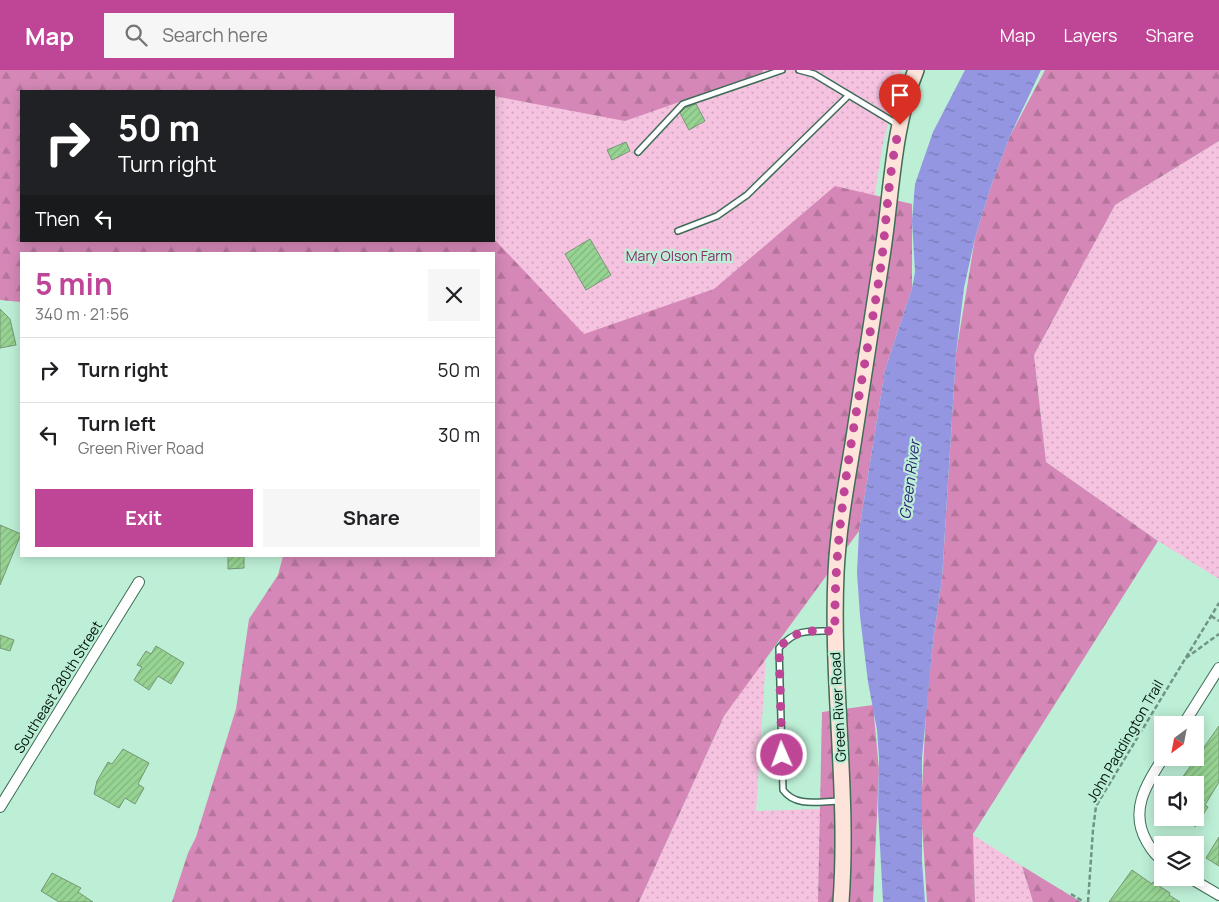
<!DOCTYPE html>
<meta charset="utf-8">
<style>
:root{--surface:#fff;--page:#f6f6f6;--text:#202124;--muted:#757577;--line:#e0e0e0;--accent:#bf4597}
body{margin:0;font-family:Manrope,sans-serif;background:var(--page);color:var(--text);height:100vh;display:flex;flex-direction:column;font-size:19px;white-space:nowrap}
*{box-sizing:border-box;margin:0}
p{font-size:16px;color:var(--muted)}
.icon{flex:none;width:28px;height:28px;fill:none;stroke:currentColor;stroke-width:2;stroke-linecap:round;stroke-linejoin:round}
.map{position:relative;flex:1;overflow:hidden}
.drawer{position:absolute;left:20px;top:182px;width:475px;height:305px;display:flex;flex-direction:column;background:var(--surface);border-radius:0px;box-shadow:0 2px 12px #0003}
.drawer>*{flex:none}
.guide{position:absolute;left:20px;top:20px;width:475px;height:152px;border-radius:0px;box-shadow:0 2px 12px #0003;background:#202124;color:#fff;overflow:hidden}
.needle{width:32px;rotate:212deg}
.fabs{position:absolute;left:1154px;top:646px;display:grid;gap:10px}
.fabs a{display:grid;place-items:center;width:50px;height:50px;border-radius:0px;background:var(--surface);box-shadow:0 2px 12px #0003;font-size:25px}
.pin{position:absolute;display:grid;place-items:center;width:42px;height:42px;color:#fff;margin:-51px -21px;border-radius:50% 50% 50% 0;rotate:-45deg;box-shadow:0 0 5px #0007}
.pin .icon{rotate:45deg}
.me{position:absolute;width:55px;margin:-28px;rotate:358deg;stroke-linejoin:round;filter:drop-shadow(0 0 4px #0008)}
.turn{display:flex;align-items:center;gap:18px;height:105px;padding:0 15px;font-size:22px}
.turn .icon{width:65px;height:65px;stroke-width:2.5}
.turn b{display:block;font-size:35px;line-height:42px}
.then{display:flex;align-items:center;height:48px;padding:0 15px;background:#0003;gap:10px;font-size:19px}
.round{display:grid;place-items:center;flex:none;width:52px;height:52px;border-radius:0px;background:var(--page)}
.head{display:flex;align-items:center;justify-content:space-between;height:85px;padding:0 15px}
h1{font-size:30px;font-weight:700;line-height:38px;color:var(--accent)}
.cta{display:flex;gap:10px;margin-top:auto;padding:10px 15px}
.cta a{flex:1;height:58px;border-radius:0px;background:var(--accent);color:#fff;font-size:20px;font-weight:700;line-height:58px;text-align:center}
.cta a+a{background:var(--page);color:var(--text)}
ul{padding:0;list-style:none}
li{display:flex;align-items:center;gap:15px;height:65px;padding:0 15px;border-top:1px solid var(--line)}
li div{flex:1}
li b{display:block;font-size:19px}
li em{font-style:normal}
header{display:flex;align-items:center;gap:30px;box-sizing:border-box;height:70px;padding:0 25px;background:var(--accent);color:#fff}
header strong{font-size:24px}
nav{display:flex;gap:28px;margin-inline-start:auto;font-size:18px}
.search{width:350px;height:45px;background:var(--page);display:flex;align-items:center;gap:12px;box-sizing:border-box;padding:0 18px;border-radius:0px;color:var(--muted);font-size:19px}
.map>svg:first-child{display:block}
.green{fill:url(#green-dots)}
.forest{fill:url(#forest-firs)}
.water{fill:url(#water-ripples)}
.building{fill:url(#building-hatch);stroke:#779674}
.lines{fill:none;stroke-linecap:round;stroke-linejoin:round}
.lane-casing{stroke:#3f6d58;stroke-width:8}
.street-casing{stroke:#3f6d58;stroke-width:12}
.secondary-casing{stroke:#3f6d58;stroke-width:18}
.path{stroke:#709583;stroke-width:2.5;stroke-dasharray:5 2.5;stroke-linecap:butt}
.lane{stroke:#fff;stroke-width:5}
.street{stroke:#fff;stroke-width:10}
.secondary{stroke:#fde3d9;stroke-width:15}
.route{stroke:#bf4597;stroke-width:9;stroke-dasharray:0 16.2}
.labels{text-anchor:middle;stroke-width:4.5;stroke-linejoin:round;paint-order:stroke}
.park-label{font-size:14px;fill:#872d69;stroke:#bdefd6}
.street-label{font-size:14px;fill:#02120a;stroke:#bdefd6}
.water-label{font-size:15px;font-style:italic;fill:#2f2178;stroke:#bdefd6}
</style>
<header>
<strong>Map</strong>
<div class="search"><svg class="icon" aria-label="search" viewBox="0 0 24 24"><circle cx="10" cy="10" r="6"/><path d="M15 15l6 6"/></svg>Search here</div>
<nav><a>Map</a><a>Layers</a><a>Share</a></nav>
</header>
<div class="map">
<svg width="1219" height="832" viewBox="0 0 1219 832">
<defs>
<pattern id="green-dots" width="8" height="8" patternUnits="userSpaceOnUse" patternTransform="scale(1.25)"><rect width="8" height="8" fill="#f5c2df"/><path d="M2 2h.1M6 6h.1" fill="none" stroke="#d0a6be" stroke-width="1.8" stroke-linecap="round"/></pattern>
<pattern id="forest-firs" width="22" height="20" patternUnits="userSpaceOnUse" patternTransform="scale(1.25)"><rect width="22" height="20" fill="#d588b7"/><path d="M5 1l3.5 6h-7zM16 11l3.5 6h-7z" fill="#b5749c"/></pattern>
<pattern id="water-ripples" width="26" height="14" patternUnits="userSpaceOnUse" patternTransform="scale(1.25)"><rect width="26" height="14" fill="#9596e2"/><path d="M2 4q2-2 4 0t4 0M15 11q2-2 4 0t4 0" fill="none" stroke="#7779b5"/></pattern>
<pattern id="building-hatch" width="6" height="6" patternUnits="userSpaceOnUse" patternTransform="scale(1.25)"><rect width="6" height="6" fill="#97d493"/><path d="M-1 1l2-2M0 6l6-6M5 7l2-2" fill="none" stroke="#80b57d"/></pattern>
</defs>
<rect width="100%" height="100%" fill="#bdefd6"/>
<!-- green -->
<path class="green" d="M366 0H901L882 78 821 477 494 184H255L494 171V21Z
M1219 71V509L1158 471 1046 392 1034 285 1115 135Z
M766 588 756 741 821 739 818 832H639L724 646Z
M973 765 1022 796 1033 832H975Z"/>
<!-- forest -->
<path class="forest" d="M0 0H763L762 3 625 51 494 26V21H21V171H494V169L584 264 714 219 835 116 912 134V218L885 300 859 461 724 646 639 832H172L188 783 196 767 236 639 249 549 278 505 283 486H494V184H21V232L0 230Z
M1045 0H1219V71L1115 135 1034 285 1046 392 1158 471 973 764 975 832H927L921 739 926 641 933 571 942 509 956 284 975 168 991 116 1010 66Z
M873 635 879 700 873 832H818L822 642Z
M1022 796 1081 832H1033Z"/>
<!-- water -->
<path class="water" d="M965 0H1041L1010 66 991 116 975 168 964 218 956 284 942 509 933 571 922 688V791L925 832H883L878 739 879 688 877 660 868 612 860 546 857 503 859 461 885 300 912 218 915 202 912 151 915 114 933 62Z"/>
<!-- building -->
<path class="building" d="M696 34 705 51 689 60 680 43 685 38Z
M626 72 630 81 612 90 607 80Z
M590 169 611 205 586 220 565 184Z
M0 239 10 249 16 275 0 278Z
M0 455 21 464 0 515Z
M228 486H244V498L228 499Z
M0 565 14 570 10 581 0 578Z
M156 576 184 593 171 614 158 606 149 620 134 610 142 597 137 595 146 581 151 584Z
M1219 656V712L1205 735 1208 737 1195 757V715H1177Z
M123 679 149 693 138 714 144 718 135 734 125 728 119 738 94 724 97 711 108 692 112 694Z
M1219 767V796L1206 788Z
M1132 800 1152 814 1153 812 1170 823 1169 825 1180 832H1109Z
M52 803 81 818 78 822 93 832H59L41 821Z"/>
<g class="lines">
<defs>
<path id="lane" d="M799 0 814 4 897 54
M638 82 683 34 782 0
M678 161 717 146 747 125 849 25
M835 561C809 561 797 558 779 578L783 720C796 738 820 731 840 731"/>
<path id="street" d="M1183 655 1219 598
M0 737 139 512
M1162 790C1156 786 1151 779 1147 772 1129 741 1146 715 1163 688
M1190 808 1219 825"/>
<path id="secondary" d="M841 832C849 722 831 613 836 503 838 460 846 416 853 374 863 311 872 249 882 186 892 123 892 59 916 0"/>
</defs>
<!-- lane casing -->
<use href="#lane" class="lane-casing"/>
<!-- street casing -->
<use href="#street" class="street-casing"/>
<!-- secondary casing -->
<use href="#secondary" class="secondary-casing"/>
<!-- path -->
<path class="path" d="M1211 546 1219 551
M1186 588 1219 564
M1071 824 1084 832
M1088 832 1093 760 1096 736 1219 533"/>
<!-- lane -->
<use href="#lane" class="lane"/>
<!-- street -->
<use href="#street" class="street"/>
<!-- secondary -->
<use href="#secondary" class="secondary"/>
</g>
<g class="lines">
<!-- route -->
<path class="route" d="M782 685 779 578C797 558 810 561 835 561 833 444 861 324 879 209 887 158 887 105 900 55"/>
</g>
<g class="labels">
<!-- park labels -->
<g class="park-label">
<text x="679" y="191">Mary Olson Farm</text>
</g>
<!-- street labels -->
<g class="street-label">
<text transform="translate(58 617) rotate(-58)" y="5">Southeast 280th Street</text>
<text transform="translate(838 637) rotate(-93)" y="5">Green River Road</text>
<text transform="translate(1125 671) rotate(-60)" y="5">John Paddington Trail</text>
</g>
<!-- water labels -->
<g class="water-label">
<text transform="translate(910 410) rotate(-83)" y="5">Green River</text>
</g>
</g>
</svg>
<div class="fabs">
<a><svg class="needle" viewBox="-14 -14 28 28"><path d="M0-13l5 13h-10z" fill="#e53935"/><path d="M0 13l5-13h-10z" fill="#757577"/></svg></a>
<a><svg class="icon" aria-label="sound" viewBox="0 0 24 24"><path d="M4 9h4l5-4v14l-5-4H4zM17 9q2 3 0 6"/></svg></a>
<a><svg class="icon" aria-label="layers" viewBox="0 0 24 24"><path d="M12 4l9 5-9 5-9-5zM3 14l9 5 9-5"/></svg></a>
</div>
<div class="pin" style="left:900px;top:55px;background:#d93025"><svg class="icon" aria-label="arrive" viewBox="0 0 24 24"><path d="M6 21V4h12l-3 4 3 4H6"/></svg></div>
<svg class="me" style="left:782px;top:685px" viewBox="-20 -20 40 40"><circle r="17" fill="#bf4597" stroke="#fff" stroke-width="3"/><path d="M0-11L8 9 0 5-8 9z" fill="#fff"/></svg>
<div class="guide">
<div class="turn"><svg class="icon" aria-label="right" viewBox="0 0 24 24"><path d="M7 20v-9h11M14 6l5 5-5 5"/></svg><div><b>50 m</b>Turn right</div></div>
<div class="then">Then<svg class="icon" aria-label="left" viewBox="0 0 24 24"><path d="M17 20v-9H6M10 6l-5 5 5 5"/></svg></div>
</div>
<section class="drawer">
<div class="head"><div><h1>5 min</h1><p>340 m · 21:56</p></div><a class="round"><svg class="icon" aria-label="close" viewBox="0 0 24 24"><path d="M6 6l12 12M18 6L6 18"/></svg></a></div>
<ul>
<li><svg class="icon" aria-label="right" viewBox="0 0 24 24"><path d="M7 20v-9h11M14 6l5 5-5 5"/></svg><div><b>Turn right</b></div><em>50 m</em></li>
<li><svg class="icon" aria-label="left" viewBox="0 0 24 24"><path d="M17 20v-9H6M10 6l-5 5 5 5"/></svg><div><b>Turn left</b><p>Green River Road</p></div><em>30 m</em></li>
</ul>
<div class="cta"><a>Exit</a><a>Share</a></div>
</section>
</div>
